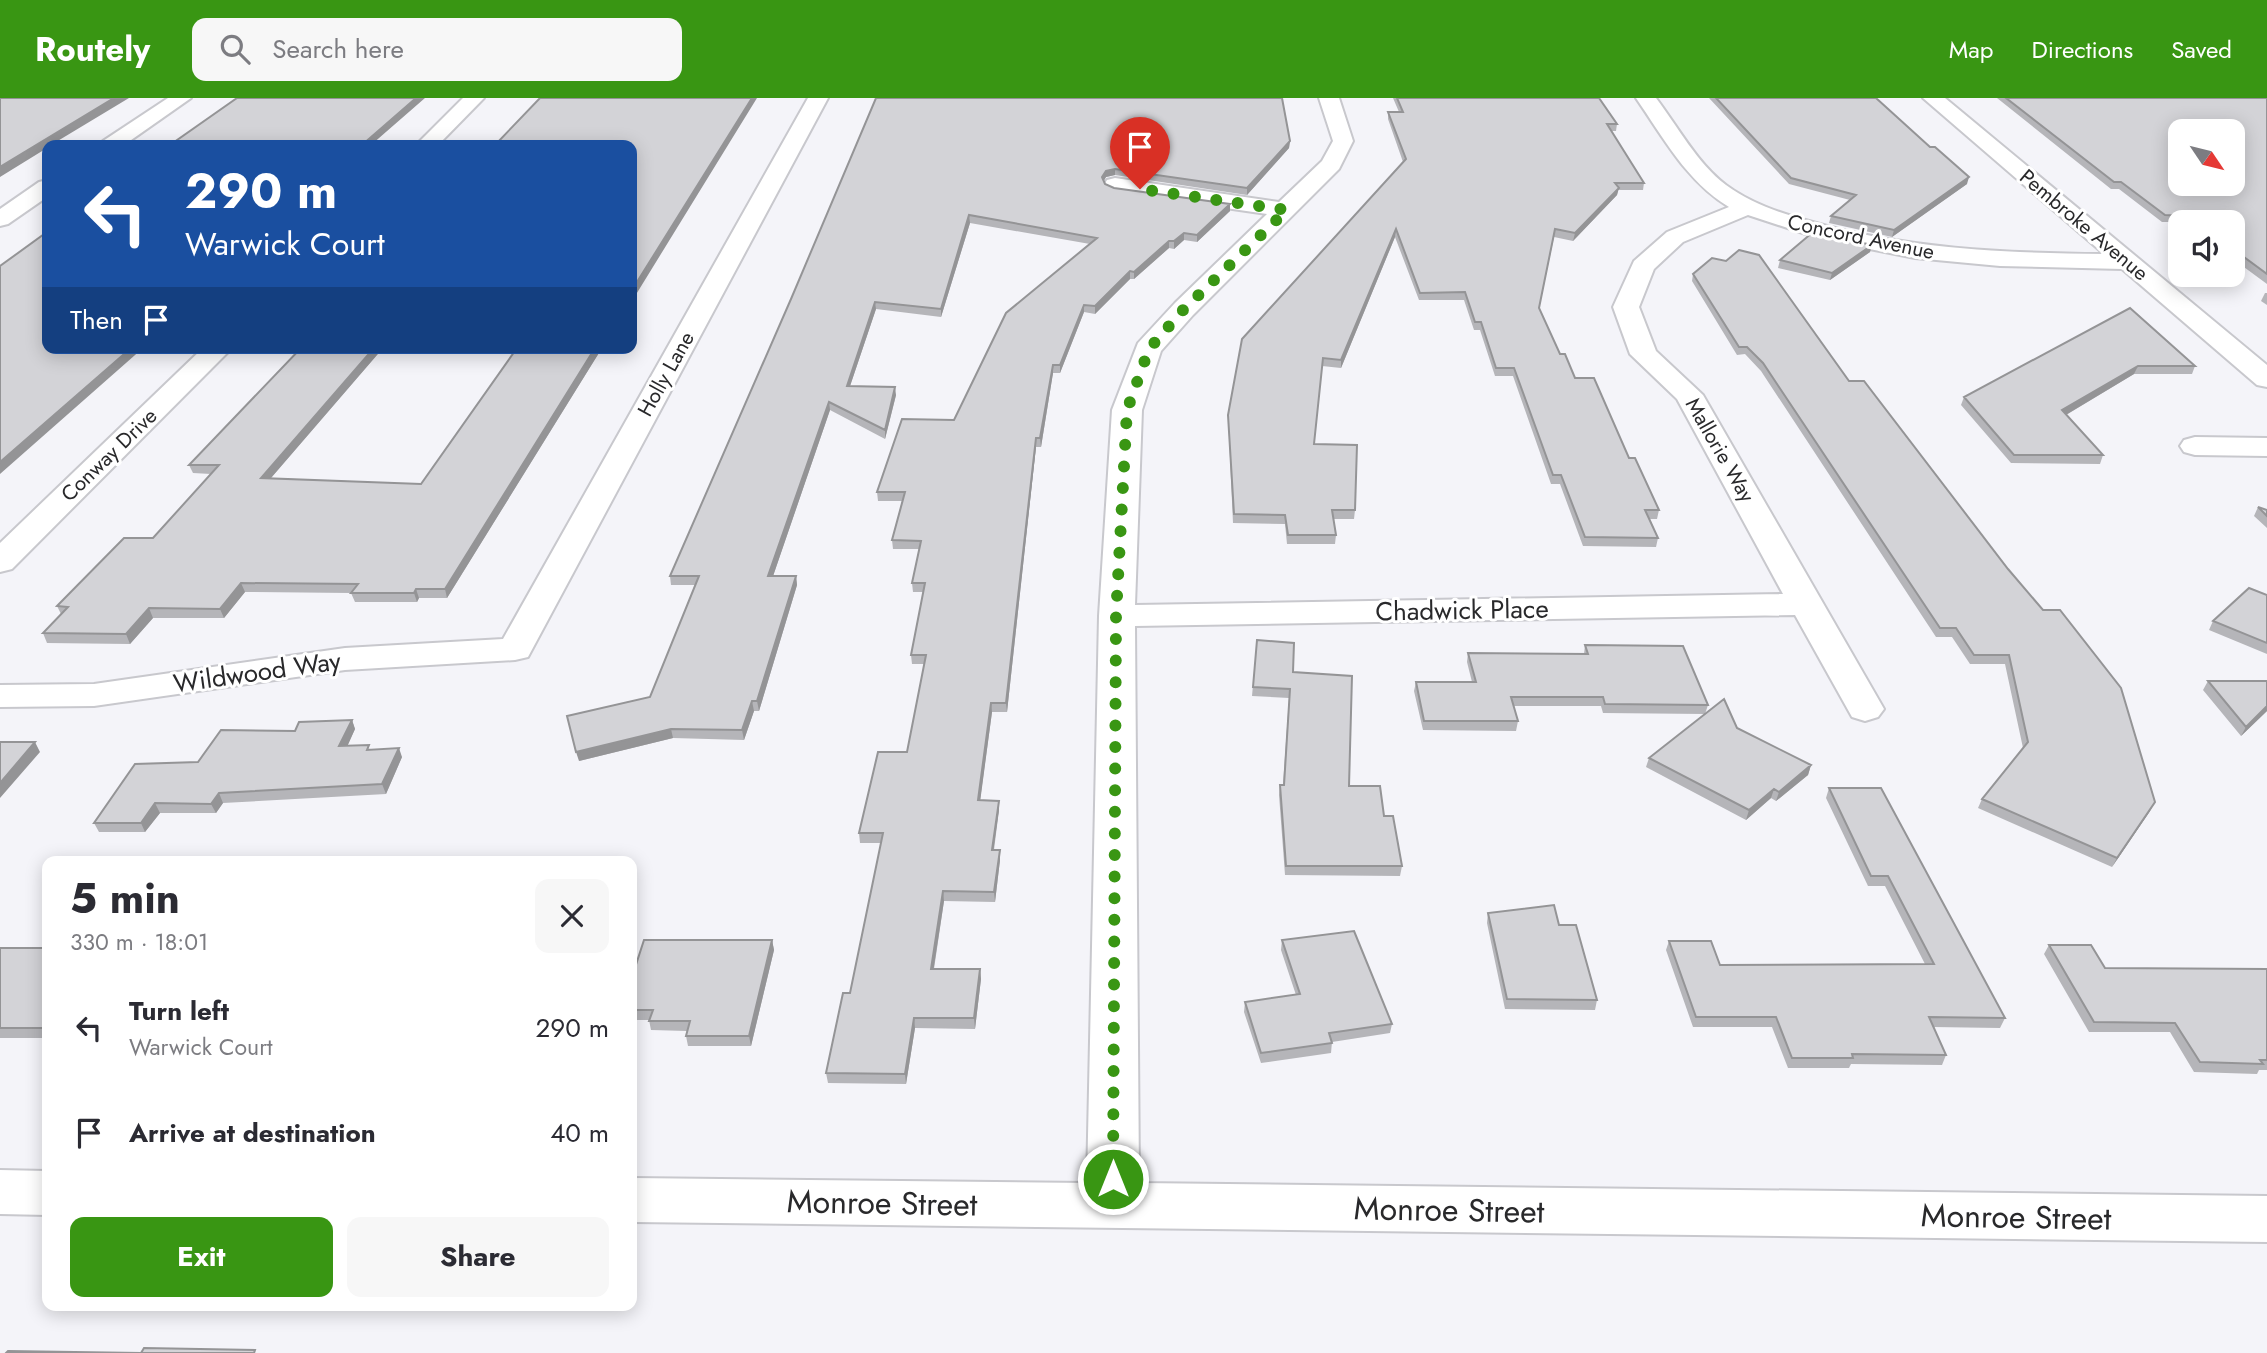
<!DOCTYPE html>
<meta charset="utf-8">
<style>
:root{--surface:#fff;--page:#f7f7f7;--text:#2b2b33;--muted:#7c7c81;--accent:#399613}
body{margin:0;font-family:Jost,sans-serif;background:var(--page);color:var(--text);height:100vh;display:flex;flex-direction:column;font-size:26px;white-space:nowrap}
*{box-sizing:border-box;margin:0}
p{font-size:23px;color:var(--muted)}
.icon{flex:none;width:38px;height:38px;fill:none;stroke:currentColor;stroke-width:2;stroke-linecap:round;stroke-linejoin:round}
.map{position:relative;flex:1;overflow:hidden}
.sheet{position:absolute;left:42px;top:758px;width:595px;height:455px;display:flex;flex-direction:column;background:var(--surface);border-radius:14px;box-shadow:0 4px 18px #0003}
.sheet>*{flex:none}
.banner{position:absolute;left:42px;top:42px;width:595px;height:214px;border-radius:14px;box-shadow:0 4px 18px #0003;background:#1a4fa0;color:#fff;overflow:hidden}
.needle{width:46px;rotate:125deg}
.fabs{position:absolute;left:2168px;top:21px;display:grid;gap:14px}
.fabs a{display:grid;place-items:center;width:77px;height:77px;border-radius:14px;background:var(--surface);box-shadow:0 4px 18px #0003;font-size:35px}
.pin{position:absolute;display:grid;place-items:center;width:60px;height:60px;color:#fff;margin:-72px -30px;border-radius:50% 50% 50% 0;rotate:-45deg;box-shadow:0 0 7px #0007}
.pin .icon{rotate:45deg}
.me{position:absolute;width:77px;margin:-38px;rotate:0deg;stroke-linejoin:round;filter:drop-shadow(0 0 5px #0008)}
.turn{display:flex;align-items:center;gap:24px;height:147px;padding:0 28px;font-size:32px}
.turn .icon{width:91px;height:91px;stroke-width:2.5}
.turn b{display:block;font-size:49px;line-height:60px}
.then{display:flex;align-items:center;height:66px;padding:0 28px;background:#0003;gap:14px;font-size:26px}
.round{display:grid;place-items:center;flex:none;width:74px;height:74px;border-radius:14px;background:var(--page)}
.summary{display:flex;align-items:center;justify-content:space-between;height:119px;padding:0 28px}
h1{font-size:42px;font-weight:700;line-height:52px}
.cta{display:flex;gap:14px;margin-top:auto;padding:14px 28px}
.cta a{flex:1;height:80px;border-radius:14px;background:var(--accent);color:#fff;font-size:28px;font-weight:700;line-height:80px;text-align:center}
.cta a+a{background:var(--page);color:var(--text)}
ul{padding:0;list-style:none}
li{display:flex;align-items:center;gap:21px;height:105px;padding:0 28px}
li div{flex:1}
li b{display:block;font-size:26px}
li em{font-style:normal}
header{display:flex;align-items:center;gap:42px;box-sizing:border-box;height:98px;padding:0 35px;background:var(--accent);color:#fff}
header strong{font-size:33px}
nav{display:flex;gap:38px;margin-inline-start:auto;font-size:24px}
.search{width:490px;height:63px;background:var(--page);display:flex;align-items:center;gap:18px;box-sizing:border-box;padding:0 24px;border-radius:14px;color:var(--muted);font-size:26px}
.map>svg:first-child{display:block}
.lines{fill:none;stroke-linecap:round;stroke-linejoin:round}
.minor-casing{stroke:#c8c8cd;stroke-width:4}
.minor{fill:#fff;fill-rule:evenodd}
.wall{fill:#b5b5b9}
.shaded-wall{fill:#949496}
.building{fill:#d3d3d7;stroke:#949496;stroke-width:2;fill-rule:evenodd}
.route{stroke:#399613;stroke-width:12;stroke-dasharray:0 21.6}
.labels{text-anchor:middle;stroke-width:6;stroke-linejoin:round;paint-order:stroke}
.far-street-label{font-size:21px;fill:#29292b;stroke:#fff}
.street-label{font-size:26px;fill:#29292b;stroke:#fff}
.near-street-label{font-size:32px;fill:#29292b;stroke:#fff}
</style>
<header>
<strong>Routely</strong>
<div class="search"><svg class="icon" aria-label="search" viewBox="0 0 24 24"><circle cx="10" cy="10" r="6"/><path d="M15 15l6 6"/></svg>Search here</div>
<nav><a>Map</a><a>Directions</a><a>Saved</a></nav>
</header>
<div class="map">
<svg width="2267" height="1255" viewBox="0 0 2267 1255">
<rect width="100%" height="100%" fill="#f4f4f9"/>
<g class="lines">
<defs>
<path id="minor" d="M168 0H191L124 47H100L103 43Z
M463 0H484L438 47H416Z
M808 0H828L528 559 515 562 345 572 94 608 0 609V587L94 586 345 550 503 541Z
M1319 0H1339L1353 43 1339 71 1193 217 1161 253 1142 312 1135 507 1783 496 1677 301 1630 256 1613 209 1634 163 1667 134 1729 109C1687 84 1663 39 1636 0H1656C1678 29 1697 65 1726 87 1750 105 1780 115 1809 123 1905 151 2004 155 2104 156L1923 0H1945L2267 267V289L2257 287 2122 171 2000 168 1915 160 1824 142 1748 117 1683 144 1654 171 1639 209 1656 253 1703 297 1884 611 1878 619 1865 623 1852 619 1795 517 1135 528 1139 1085 2267 1098V1144L632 1124V1080L1087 1085 1099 518 1112 312 1138 245 1175 205 1267 116 1115 94 1107 92 1104 87 1107 82 1115 80 1279 104 1322 63 1333 43Z
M47 82V99L8 126 0 128V111L39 84Z
M203 250H232L12 471 0 474V445Z
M2195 339 2267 340V358L2195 357 2184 354 2180 348 2184 342Z
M0 1072 47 1073V1117L0 1116Z"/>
</defs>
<!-- minor casing -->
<use href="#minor" class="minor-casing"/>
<!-- minor -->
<use href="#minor" class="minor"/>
</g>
<!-- wall -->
<path class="wall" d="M876 0 1290 43 1289 50 1247 97 1115 77 1106 79 1103 83 1105 86 1114 90 1230 113 1197 144 1184 142 1174 151 1169 150 1134 181H1130L1095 216 1084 214 1060 275H1053L1041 349H1036L1007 614H992L980 702 999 703V712L994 752H1000V762L995 804 944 803 934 871H980L981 881 975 931 915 930 906 986 828 985 826 975 850 895 881 745H860L859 735 907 654 924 566H912L911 557 923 494H913L912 485 919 451H893L892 442 902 403H878L877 394 954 322 1090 146 970 125 941 219 876 211 850 288 896 297 885 341 830 312 773 478H796L797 487 759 613H754L744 642 673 640 579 663 650 599 695 487H671L670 478 791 201Z
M1393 0H1599L1617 26 1616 33H1611L1644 85 1643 92H1618L1617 97 1573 143 1554 139 1539 211 1560 256 1629 360 1659 412 1657 421H1650L1658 440 1656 449 1583 448 1560 386H1551L1513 278H1495L1480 232H1474L1464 202H1419L1395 139 1341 270 1322 268 1314 346 1355 412 1354 421H1333L1336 437 1335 446H1287L1285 426 1233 425 1228 317 1403 64 1388 21V14H1399Z
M1709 0H1876L1967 86 1892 139 1829 125 1831 118 1850 102 1789 86Z
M1997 0H2267V186L2233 161V124H2162L2119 91H2111Z
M1872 147 1870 154 1830 182 1778 170 1780 162Z
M1693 176 2150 713 2112 769 1978 710 1982 701 2023 650 2005 566H1970L1952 539H1936L1761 273 1745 256 1737 257 1692 183Z
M2265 195H2267V207L2261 203Z
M2130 210 2195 268 2192 276H2134L2066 317 2103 357 2100 366 2011 365 1961 307 1964 299Z
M301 250H383L271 380 421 386 517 250H602L447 500H419L417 504H355L351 495 245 494 224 520H153L130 546 47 545 43 535 61 516 57 508 153 440 211 376 193 375 189 367Z
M2258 409 2267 412V430L2254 418Z
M2267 497V556L2209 532 2213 523Z
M1257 542 1293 574 1349 688 1384 718 1402 768 1400 778 1285 777 1279 697 1280 687H1283L1289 600 1252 598Z
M1585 547 1708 607 1705 616 1737 630 1811 667 1808 677 1776 703 1771 700 1746 722 1646 669 1649 660 1705 616 1603 615 1601 608H1514L1518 623 1516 633 1423 632 1414 593 1416 584H1472L1467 564 1468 555 1584 556Z
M2208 583H2267V613L2241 638 2203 592Z
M352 622 355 631 347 648 371 651 402 659 386 696 223 705 216 715H160L145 734H99L94 725 198 664 295 633Z
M1829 690 2005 920 2000 930 1933 929 1946 957 1942 967 1851 966 1849 970H1788L1772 929H1693L1666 852 1669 843 1720 867 1925 866 1885 788H1868L1826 700Z
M1488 815 1559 827 1597 902 1595 912 1505 911 1487 825Z
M772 842 774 852 751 948H688L686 938 687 933 651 932 649 922H632V879Z
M1282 842 1392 926 1390 935 1332 944 1331 955 1261 965 1244 914 1245 904 1296 897 1281 852Z
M2049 847 2105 870 2267 871V972H2259L2257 976 2194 974 2170 934H2089L2044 856Z
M0 850H47V940H0Z"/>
<!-- shaded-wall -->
<path class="shaded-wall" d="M114 0H129L51 47H47V50L0 79V69Z
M416 0H425L371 47H362Z
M752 0H757L632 203V192Z
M1290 43 1289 50 1247 97V90Z
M1115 71V77L1106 79 1102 86V79L1106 73Z
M1969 79 1967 86 1892 139 1894 132Z
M1619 90 1617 97 1573 143 1575 135Z
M1230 106V113L1197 144V137Z
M969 117 970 125 941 219V211Z
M1396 131 1395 139 1341 270V262Z
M1184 135V142L1174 151V143Z
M1169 143V150L1134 181V174Z
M1872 147 1870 154 1830 182 1832 175Z
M1130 173V181L1095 216V208Z
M875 204 876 211 847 297V288Z
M1084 207V214L1060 275V267Z
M131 250H143L0 376V364Z
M374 250H383L264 388 261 380Z
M595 250H602L447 500 445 491Z
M1053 267V275L1041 349 1040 340Z
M2138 268 2134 276 2059 321 2062 312Z
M895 289 896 297 885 341V332Z
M829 304 830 312 770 487 768 478Z
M1036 340V349L1007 614 1006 605Z
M796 478 797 487 759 613 757 603Z
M241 485 245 494 224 520 220 511Z
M416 491 419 500 417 504 414 495Z
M149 510 153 520 130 546 126 536Z
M752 603 754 613 744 642 742 632Z
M991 605 992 614 979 712 978 702Z
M2267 608V613L2241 638 2246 629Z
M352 622 355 631 343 658 339 648Z
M671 631 673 640 579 663 576 654Z
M35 644 40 654 0 700V685Z
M399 650 402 659 386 696 382 686Z
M1811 667 1808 677 1776 703 1779 694Z
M1774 691 1771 700 1746 722 1749 712Z
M219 695 223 705 216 715 211 706Z
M999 703V712L992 762V752Z
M2155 704 2150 713 2112 769 2117 760Z
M155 705 160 715 145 734 141 725Z
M1000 752V762L995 804 994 794Z
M943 793 944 803 932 881 931 871Z
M772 842 774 852 751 948 749 938Z
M980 871 981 881 975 931 974 920Z
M914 920 915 930 906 986 905 976Z"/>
<!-- building -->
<path class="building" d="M0 0H114L0 69Z
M237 0H416L362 47H170Z
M540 0H752L632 192V47H495Z
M876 0H1282L1290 43 1247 90 1115 71 1106 73 1102 79 1105 86 1114 90 1230 106 1197 137 1184 135 1174 143H1169L1134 174 1130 173 1095 208 1084 207 1060 267H1053L1040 340H1036L1006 605H991L978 702 999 703 992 752H1000L994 794 943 793 931 871H980L974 920H914L905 976 826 975 843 895H850L883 735H859L878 654H907L926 557H911L925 485H912L921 443 892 442 905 394H877L902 321 954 322 1006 215 1097 140 969 117 941 211 875 204 847 288 895 289 885 332 829 304 768 478H796L757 603H752L742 632 671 631 576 654 567 618 650 599 699 478H670L791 201Z
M1397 0H1599L1617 26H1607L1644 85H1615L1619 90 1575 135 1555 131 1539 210 1560 256H1565L1575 280H1594L1629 360H1635L1659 412H1645L1658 440 1585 439 1561 377H1553L1514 270H1496L1481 224H1475L1465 194 1420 195 1396 131 1341 262 1323 260 1314 346 1357 347 1355 412H1332L1336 437H1288L1285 417 1234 416 1228 317 1242 241 1406 61 1388 14H1403Z
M1716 0H1876L1930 49H1935L1969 79 1894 132 1831 118 1856 97 1791 80Z
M2006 0H2267V176L2233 151V124H2196L2187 118 2165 117 2121 84H2114ZM2180 33H2233V86H2180Z
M47 134V250H131L0 364V168Z
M1813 134 1872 147 1832 175 1780 162Z
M1739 152 1759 157 1849 283H1864L2008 471 2043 512H2060L2121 590 2155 704 2117 760 1982 701 2028 644 2009 557H1974L1956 530H1940L1763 265 1747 249H1739L1693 176 1712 160 1726 163Z
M2130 210 2195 268H2138L2062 312 2103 357H2014L1964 299Z
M301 250H374L261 380 421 386 517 250H595L445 491H416L414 495H351L358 486 241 485 220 511 149 510 126 536 43 535 68 509 57 508 124 440H153L219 367H189Z
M2258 409 2267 412V418Z
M2249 490 2267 497V545L2213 523Z
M1257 542 1294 545 1293 574 1352 578 1349 688H1380L1384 718H1393L1402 768H1286L1280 687H1284L1290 591 1253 589Z
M1585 547 1683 548 1708 607 1605 606 1603 599H1511L1518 623H1424L1416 584H1476L1468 555 1588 556Z
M2208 583H2267V608L2246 629Z
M1724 601 1737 630 1811 667 1779 694 1774 691 1749 712 1649 660Z
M352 622 339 648 369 647 367 652 399 650 382 686 219 695 211 706 155 705 141 725H94L135 666 198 664 221 632 295 633 299 624Z
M0 644H35L0 685Z
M1829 690H1881L2005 920 1929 919 1946 957 1852 956 1853 960H1792L1776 919H1696L1669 843H1711L1720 867 1934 866 1888 778H1871Z
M1554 807 1559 827H1576L1597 902 1507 901 1488 815Z
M1354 833 1392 926 1329 935 1332 945 1261 955 1245 904 1300 896 1282 842Z
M644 842H772L749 938H686L690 923H649L653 912H632V879Z
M2049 847H2091L2105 870 2267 871V962H2260L2263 966 2200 964 2175 925 2094 924Z
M0 850H47V930H0Z
M144 1250 255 1252 254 1255H141Z
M8 1253 141 1255H6Z"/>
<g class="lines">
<!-- route -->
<path class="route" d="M1113 1081 1116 518 1127 312 1149 251 1184 211 1287 112 1140 91"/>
</g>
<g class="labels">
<!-- far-street labels -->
<g class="far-street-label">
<text transform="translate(2084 127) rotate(40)" y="7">Pembroke Avenue</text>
<text transform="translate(1861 139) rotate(12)" y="7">Concord Avenue</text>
<text transform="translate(666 276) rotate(-61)" y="7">Holly Lane</text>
<text transform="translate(1720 352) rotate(60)" y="7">Mallorie Way</text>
<text transform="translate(109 357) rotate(-44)" y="7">Conway Drive</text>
</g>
<!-- street labels -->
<g class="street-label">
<text transform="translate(1462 512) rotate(-1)" y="9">Chadwick Place</text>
<text transform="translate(257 574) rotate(-8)" y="9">Wildwood Way</text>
</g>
<!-- near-street labels -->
<g class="near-street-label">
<text transform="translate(882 1105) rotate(1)" y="11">Monroe Street</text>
<text transform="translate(1449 1112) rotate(1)" y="11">Monroe Street</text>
<text transform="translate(2016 1119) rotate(1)" y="11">Monroe Street</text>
</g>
</g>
</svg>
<div class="fabs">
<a><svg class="needle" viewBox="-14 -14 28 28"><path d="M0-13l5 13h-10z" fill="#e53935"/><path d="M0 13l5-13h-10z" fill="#7c7c81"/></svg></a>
<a><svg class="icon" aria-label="sound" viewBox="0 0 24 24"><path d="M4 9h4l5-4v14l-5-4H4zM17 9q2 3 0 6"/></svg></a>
</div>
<div class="pin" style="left:1140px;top:91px;background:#d93025"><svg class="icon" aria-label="arrive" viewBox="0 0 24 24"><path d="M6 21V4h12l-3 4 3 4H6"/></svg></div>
<svg class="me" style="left:1113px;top:1081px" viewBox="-20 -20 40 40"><circle r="17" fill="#399613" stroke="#fff" stroke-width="3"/><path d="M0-11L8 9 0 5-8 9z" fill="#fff"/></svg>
<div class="banner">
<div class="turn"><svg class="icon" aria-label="left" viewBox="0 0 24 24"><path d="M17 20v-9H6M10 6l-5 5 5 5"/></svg><div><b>290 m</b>Warwick Court</div></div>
<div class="then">Then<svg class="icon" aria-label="arrive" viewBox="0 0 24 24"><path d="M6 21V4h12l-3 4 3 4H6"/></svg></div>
</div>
<section class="sheet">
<div class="summary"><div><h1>5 min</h1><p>330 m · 18:01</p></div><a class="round"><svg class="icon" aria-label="close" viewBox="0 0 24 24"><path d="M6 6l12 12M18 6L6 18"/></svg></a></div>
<ul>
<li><svg class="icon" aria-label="left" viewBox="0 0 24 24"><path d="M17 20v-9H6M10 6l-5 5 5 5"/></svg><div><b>Turn left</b><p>Warwick Court</p></div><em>290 m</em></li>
<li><svg class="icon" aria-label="arrive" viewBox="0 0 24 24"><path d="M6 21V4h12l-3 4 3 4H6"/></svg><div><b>Arrive at destination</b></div><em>40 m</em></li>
</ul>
<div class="cta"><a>Exit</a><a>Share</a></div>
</section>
</div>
